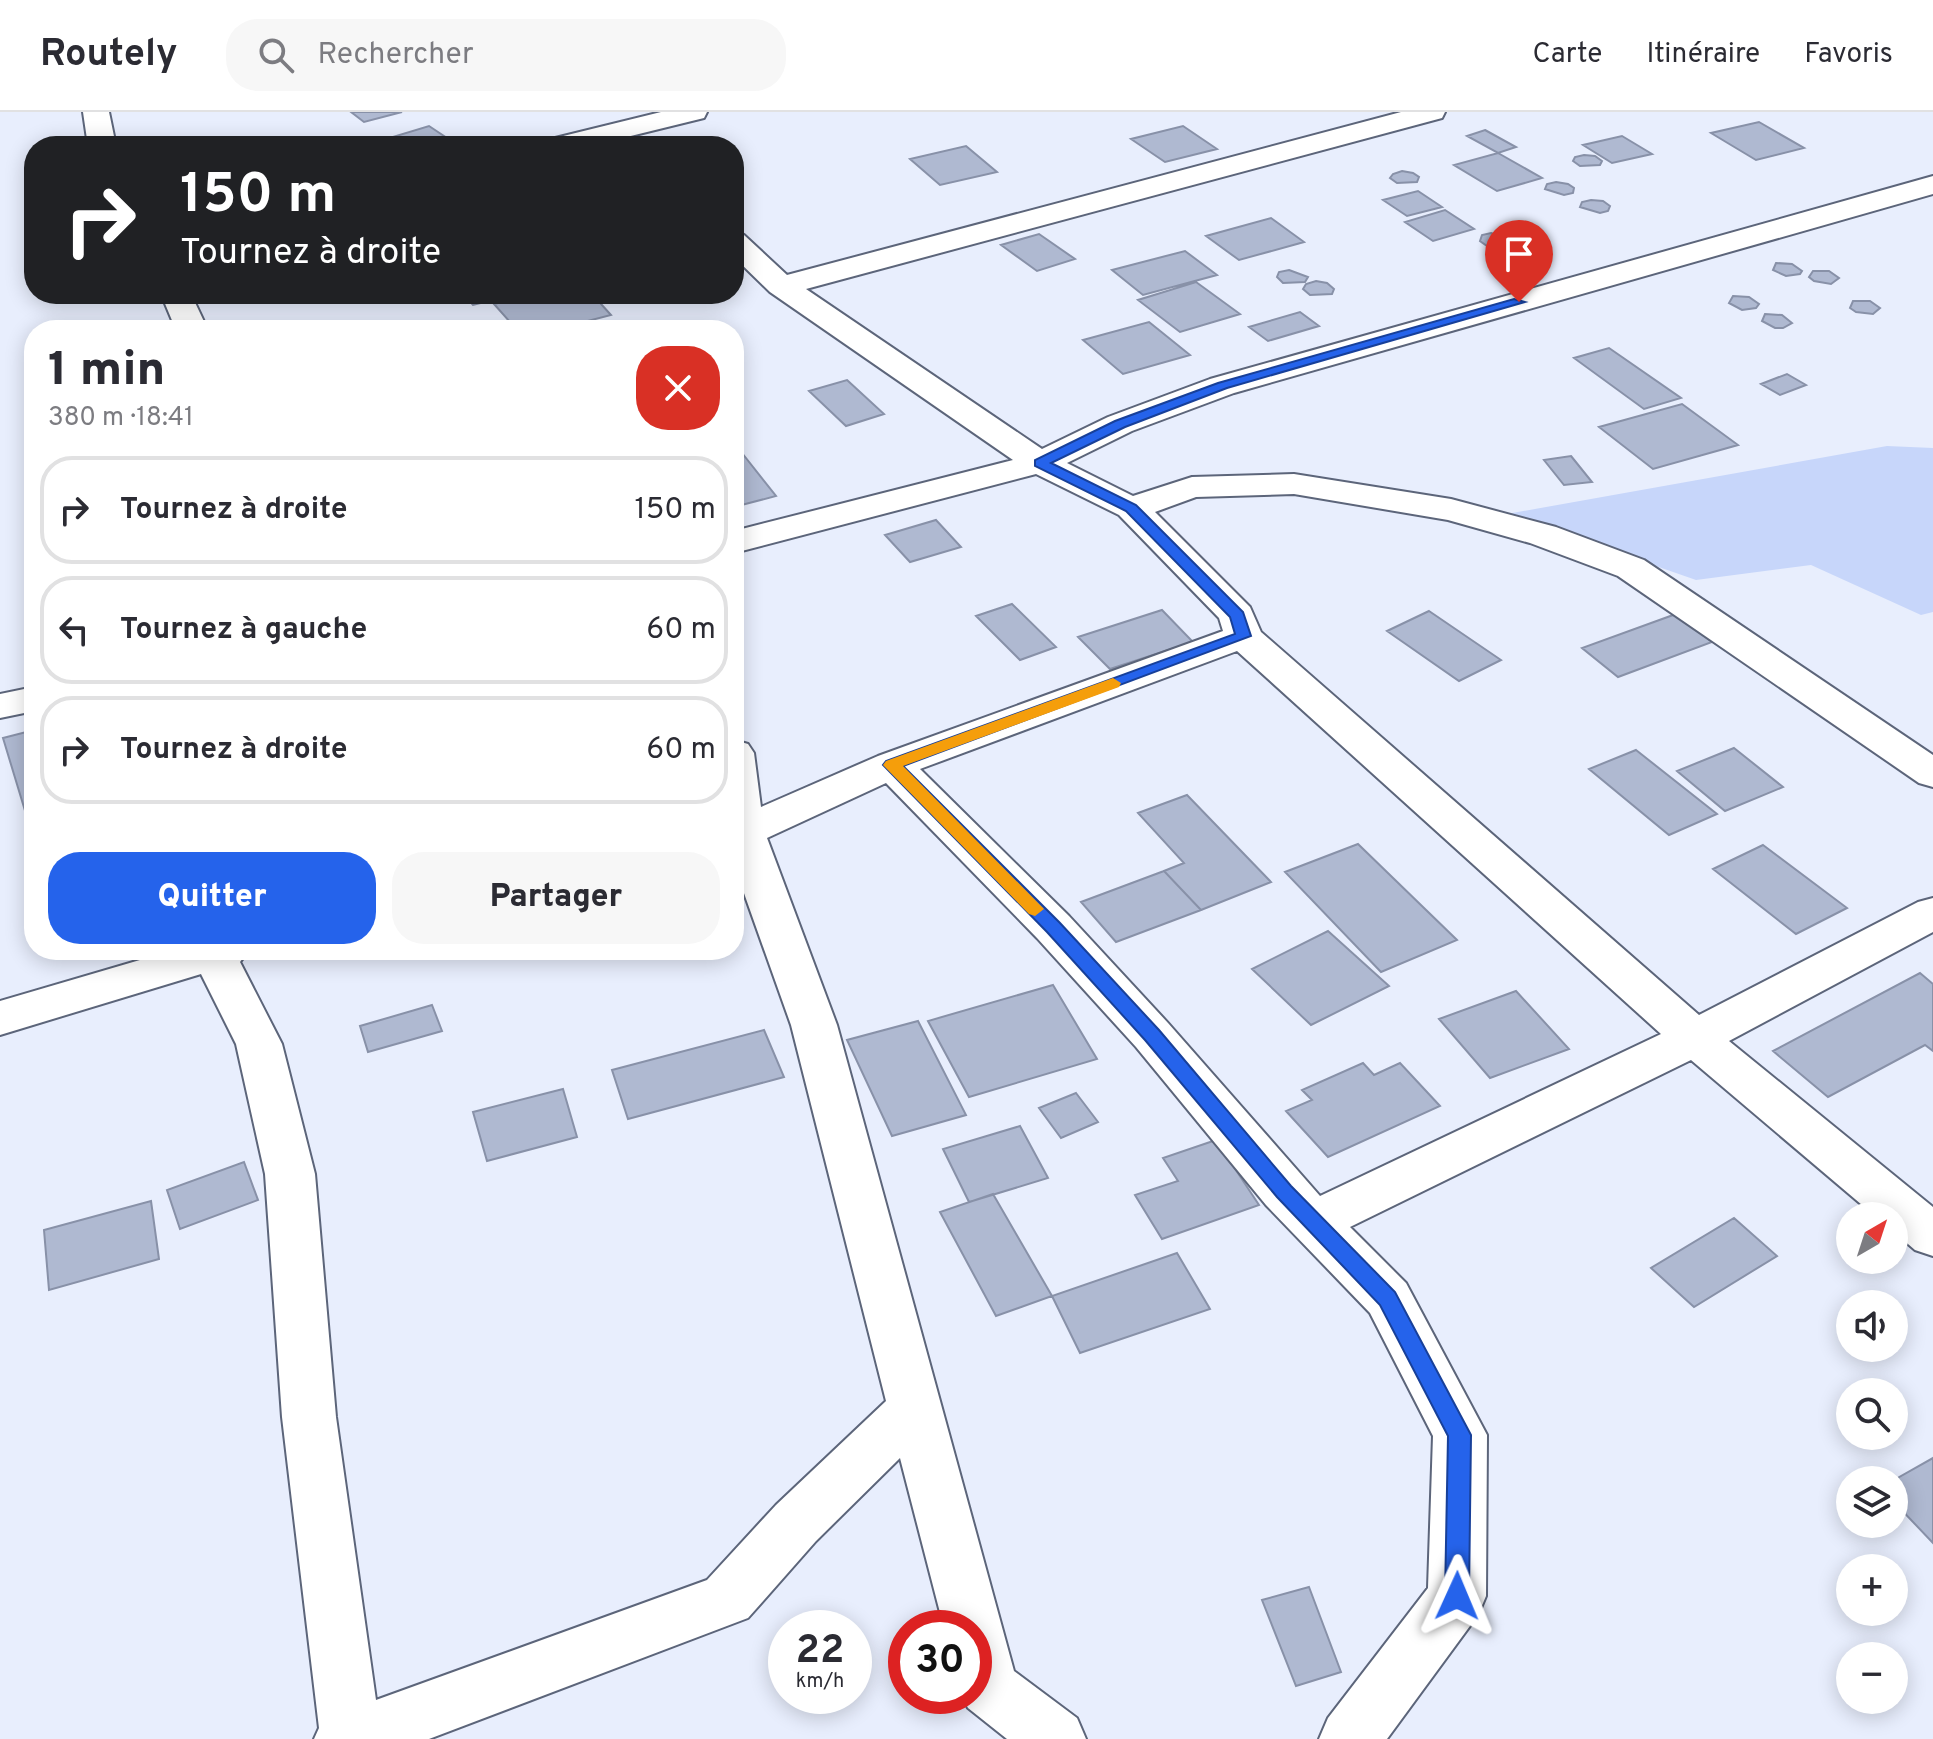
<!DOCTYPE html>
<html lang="fr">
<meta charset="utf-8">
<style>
:root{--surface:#fff;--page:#f7f7f7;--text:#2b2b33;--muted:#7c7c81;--line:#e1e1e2;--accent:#2563eb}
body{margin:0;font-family:Overpass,sans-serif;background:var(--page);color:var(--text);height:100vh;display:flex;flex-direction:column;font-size:30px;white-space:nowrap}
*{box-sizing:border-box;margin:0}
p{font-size:26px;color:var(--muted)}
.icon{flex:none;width:44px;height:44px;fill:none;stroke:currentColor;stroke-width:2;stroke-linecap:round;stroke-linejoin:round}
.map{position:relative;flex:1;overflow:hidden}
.drawer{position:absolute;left:24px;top:208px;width:720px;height:640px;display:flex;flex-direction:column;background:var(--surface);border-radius:32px;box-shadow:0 4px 20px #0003}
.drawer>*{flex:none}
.top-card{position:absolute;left:24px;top:24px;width:720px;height:168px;border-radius:32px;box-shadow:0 4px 20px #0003;background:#202124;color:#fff;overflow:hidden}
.needle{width:52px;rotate:39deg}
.buttons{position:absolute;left:1836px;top:1090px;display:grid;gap:16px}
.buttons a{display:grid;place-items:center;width:72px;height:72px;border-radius:50%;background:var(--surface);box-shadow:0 4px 20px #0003;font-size:40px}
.speed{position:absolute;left:768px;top:1498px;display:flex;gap:16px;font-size:40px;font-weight:700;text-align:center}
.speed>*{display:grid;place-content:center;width:104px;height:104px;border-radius:50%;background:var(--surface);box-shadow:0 4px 20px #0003;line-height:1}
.speed small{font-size:20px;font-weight:400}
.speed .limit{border:12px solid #d22;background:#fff;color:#111}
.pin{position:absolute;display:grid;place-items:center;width:68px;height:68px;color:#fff;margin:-82px -34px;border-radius:50% 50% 50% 0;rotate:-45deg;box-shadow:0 0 8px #0007}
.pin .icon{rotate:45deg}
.me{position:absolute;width:88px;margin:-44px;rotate:1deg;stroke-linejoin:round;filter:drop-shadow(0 0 6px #0008)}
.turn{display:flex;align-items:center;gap:28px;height:168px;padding:0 24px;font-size:36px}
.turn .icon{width:104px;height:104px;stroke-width:2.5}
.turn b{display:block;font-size:56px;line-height:68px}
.round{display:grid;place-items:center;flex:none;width:84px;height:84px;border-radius:32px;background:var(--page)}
.overview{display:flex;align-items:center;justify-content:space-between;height:136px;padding:0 24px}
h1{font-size:48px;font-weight:800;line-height:60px}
.primary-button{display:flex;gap:16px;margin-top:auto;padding:16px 24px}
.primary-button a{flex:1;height:92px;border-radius:32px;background:var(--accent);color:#fff;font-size:32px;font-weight:800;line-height:92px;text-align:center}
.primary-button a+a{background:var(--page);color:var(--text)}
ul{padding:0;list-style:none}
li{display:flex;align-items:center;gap:24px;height:108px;margin:0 16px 12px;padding:0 8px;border:4px solid var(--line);border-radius:32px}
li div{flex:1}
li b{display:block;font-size:30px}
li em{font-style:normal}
header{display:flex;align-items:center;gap:48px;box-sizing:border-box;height:112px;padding:0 40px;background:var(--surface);border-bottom:2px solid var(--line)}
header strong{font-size:38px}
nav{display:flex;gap:44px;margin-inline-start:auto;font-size:28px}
.search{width:560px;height:72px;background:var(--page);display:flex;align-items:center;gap:20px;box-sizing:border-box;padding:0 28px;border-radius:32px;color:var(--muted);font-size:30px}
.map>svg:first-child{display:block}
.green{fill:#c7d6fa}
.building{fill:#afb9d1;stroke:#8891a8;stroke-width:2}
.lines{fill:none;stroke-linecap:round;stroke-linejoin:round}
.minor-casing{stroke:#5c657a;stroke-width:4}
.minor{fill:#fff;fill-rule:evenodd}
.route{fill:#2563eb;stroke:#184099;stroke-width:2}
.slow{fill:#f59e0b}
</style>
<header>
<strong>Routely</strong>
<div class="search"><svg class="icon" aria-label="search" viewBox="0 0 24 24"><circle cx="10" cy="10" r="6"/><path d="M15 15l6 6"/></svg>Rechercher</div>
<nav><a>Carte</a><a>Itinéraire</a><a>Favoris</a></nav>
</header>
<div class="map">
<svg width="1933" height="1627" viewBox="0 0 1933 1627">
<rect width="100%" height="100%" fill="#e8eefd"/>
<!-- green -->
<path class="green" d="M1887 334 1933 336V500L1921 503 1811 453 1696 468 1507 402Z"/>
<!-- building -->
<path class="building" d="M351 0H402L364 10Z
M1759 10 1804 36 1756 48 1711 21Z
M429 14 459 34H397L386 27Z
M1183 14 1217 37 1165 50 1131 27Z
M1485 18 1516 35 1498 41 1467 24Z
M1622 24 1652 42 1612 51 1583 33Z
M966 34 997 60 940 73 910 47Z
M1498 41 1542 66 1497 79 1454 53Z
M1584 43 1595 44 1602 49 1600 53 1580 54 1573 49 1575 45Z
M1402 59 1413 61 1419 65 1417 70 1397 71 1390 66 1393 62Z
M1556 70 1568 72 1574 76 1573 81 1564 83 1545 77 1547 72Z
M1418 79 1442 95 1407 104 1383 88Z
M1591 88 1603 89 1610 94 1608 99 1600 101 1580 95 1582 90Z
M1445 98 1474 117 1433 129 1405 110Z
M1271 106 1304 130 1239 148 1206 124Z
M1491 121 1510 128 1509 133 1487 134 1480 129 1482 123Z
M1039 122 1075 147 1037 159 1001 133Z
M1185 139 1217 163 1143 183 1112 158Z
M1776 151 1792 152 1802 159 1800 162 1786 164 1773 158Z
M1289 158 1308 165 1305 170 1283 171 1277 165 1279 160Z
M1813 159H1829L1839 166 1831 172 1814 169 1809 165Z
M1316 169 1327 171 1334 177 1332 182 1310 183 1303 177 1306 172Z
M1196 170 1240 202 1180 220 1138 188Z
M463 182H518L473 193Z
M534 182H592L611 203 553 218H517L494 192Z
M1733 184 1749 185 1759 192 1756 196 1742 198 1729 191Z
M1853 189H1870L1880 196 1873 202 1856 200 1850 196Z
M1300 200 1319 214 1268 229 1249 215Z
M1765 202 1782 203 1792 211 1783 216H1775L1762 209Z
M1149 210 1190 243 1123 262 1083 228Z
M1609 236 1681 286 1644 297 1574 246Z
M1787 262 1806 273 1780 283 1761 272Z
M847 268 884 302 846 314 809 279Z
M1682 292 1738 333 1653 357 1599 315Z
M742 341 776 384 734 395V343Z
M1571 344 1592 370 1564 373 1544 348Z
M936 408 961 435 910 450 885 423Z
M1012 492 1056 535 1020 548 976 504Z
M1162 498 1193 530 1110 557 1078 525Z
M1429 499 1501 548 1459 569 1387 519Z
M1676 502 1712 530 1618 565 1582 536Z
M34 618V710L29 712 3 626Z
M1734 636 1783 675 1725 699 1677 659Z
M1636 638 1717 702 1669 723 1589 657Z
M1187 683 1271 770 1201 798 1164 759 1184 751 1138 701Z
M1358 732 1457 828 1381 860 1285 760Z
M1763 733 1847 796 1796 822 1713 757Z
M1164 759 1201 798 1116 830 1081 790Z
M1328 819 1389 874 1311 913 1252 857Z
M1920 861 1933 872V939L1925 933 1828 985 1773 939Z
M1053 873 1097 947 969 985 928 909Z
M1516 879 1569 937 1490 966 1439 907Z
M432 893 442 919 368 940 360 914Z
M918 909 966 1003 892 1024 847 928Z
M764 918 784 965 628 1007 612 958Z
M1363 951 1374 963 1400 951 1440 994 1328 1045 1286 999 1312 988 1302 978Z
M563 977 577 1025 487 1049 473 1000Z
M1076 981 1098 1010 1061 1026 1039 996Z
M1020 1014 1048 1066 969 1090 943 1037Z
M1216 1028 1259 1093 1162 1127 1135 1083 1178 1069 1163 1046Z
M244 1050 258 1088 180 1117 167 1078Z
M993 1082 1052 1184 996 1204 940 1100Z
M151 1089 159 1147 49 1178 44 1118Z
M1734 1106 1777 1144 1694 1195 1651 1156Z
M1177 1141 1210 1197 1080 1241 1052 1184Z
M1933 1346V1431L1894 1390V1368Z
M1309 1475 1341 1560 1296 1574 1262 1488Z"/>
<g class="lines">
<defs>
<path id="minor" d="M83 0H109L116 34H88Z
M661 0H707L704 6 590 34H543L547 28Z
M1401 0H1445L1442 6 806 177 1042 337 1108 305 1210 267 1933 64V82L1234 281 1132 319 1067 351 1133 384 1192 365 1294 362 1451 387 1556 415 1644 448 1933 643V675L1919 671 1618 464 1530 431 1448 408 1294 382 1196 385 1155 400 1250 495 1261 520 1699 903 1918 790 1933 786V820L1729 929 1933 1095V1144L1915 1138 1894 1120V1104H1875L1691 948 1350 1115 1406 1171 1487 1323 1486 1484 1478 1503 1387 1627H1319L1328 1606 1428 1476 1433 1324 1370 1201 1266 1093 1136 935 1037 826 886 671 767 726 837 913 1014 1559 1077 1606 1086 1627H1007L968 1596 962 1584H974V1516H944L900 1346 816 1429 748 1506 429 1627H314L319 1616 282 1305 265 1062 236 932 201 862 0 923V889L174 838H249L240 850 282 932 315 1062 336 1305 376 1588 707 1468 776 1393 886 1289 791 913 734 753V628L748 632 754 641 761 695 878 644 1223 519 1219 506 1119 403 1036 362 734 441V419L1013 348 770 180 734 145V120L744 123 787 163ZM1237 539 1661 922 1320 1084 1168 911 1069 804 920 657Z
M161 182H191L208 218H176Z
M34 575V599L0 606V582Z"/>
</defs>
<!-- minor casing -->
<use href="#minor" class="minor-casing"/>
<!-- minor -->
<use href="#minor" class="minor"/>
</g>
<!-- route -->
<path class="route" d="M1514 187 1525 190 1227 276 1125 315 1051 351 1136 393 1243 500 1251 524 903 654 1060 811 1159 918 1291 1074 1395 1180 1471 1323 1469 1484 1466 1492 1457 1495 1449 1492 1445 1484 1448 1324 1380 1193 1277 1085 1145 928 1047 820 883 653 886 649 1235 522 1230 505 1126 399 1035 354V348L1115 309 1218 271Z"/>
<!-- slow -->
<path class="slow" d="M1113 566 1121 571 1119 575 903 654 1044 797 1035 804 1029 802 883 653 886 649Z"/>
</svg>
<div class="buttons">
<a><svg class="needle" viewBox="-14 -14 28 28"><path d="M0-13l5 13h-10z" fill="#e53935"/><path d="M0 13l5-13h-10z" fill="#7c7c81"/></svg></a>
<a><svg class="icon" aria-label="sound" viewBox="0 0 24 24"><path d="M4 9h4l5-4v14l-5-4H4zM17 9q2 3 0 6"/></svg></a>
<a><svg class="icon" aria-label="search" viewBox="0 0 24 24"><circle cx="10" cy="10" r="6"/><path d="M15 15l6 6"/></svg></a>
<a><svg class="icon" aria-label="layers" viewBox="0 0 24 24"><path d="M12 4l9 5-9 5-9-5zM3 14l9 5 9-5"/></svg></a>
<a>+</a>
<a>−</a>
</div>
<div class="speed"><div>22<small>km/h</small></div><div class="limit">30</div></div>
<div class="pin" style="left:1519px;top:190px;background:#d93025"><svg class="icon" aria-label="arrive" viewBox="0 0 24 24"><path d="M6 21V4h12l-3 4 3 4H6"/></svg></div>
<svg class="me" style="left:1457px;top:1484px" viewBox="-20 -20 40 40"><path d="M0-17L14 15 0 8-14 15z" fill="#2563eb" stroke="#fff" stroke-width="4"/></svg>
<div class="top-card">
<div class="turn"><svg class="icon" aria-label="right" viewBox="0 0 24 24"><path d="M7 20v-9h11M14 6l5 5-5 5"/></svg><div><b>150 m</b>Tournez à droite</div></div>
</div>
<section class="drawer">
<div class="overview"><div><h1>1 min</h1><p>380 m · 18:41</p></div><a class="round" style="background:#d93025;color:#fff"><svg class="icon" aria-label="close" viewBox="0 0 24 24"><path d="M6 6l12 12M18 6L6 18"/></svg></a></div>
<ul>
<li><svg class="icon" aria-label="right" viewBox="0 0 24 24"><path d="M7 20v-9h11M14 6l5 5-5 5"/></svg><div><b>Tournez à droite</b></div><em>150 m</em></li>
<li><svg class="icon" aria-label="left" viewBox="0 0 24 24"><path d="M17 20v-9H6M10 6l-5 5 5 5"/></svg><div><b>Tournez à gauche</b></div><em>60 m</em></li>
<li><svg class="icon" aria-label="right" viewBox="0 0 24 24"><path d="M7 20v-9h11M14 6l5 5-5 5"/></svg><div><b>Tournez à droite</b></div><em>60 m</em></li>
</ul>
<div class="primary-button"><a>Quitter</a><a>Partager</a></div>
</section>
</div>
